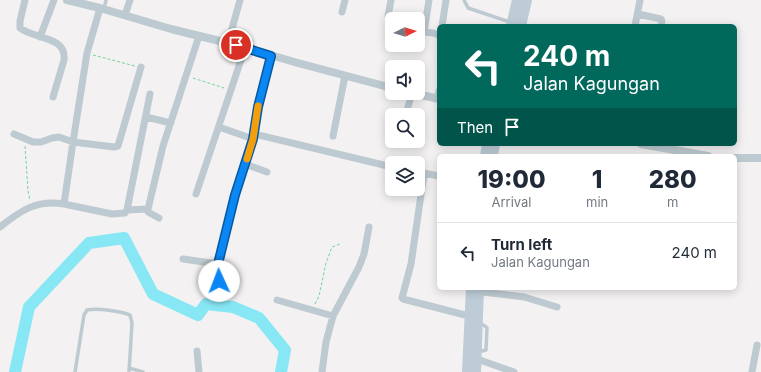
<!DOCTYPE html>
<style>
:root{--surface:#fff;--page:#f6f6f7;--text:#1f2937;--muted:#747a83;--line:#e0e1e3}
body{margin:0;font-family:Inter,sans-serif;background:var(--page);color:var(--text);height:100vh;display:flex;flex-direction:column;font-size:15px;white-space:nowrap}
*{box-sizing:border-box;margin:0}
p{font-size:13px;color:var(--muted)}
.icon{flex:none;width:22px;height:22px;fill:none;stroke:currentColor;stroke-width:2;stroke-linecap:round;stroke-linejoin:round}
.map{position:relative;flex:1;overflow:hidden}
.sheet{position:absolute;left:437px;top:154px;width:300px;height:136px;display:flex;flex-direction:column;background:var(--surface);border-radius:6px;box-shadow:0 2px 10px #0003}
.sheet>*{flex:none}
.hud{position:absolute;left:437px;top:24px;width:300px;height:122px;border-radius:6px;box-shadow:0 2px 10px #0003;background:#00695c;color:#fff;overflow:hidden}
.needle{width:26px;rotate:85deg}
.buttons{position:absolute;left:385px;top:12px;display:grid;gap:8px}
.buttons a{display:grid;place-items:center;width:40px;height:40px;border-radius:6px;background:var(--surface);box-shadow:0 2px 10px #0003;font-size:20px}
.pin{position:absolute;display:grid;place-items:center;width:34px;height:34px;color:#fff;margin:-17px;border:2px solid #fff;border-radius:50%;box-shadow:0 1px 4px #0007}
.me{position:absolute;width:44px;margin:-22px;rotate:358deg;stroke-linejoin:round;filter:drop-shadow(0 0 3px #0008)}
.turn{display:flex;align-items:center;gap:14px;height:84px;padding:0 20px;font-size:18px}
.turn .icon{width:52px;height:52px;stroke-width:2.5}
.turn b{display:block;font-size:28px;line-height:34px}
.then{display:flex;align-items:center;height:38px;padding:0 20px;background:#0003;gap:8px;font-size:15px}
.eta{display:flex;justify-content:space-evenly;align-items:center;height:68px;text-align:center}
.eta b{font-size:24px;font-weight:800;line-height:28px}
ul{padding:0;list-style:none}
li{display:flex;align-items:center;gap:12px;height:60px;padding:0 20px;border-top:1px solid var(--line)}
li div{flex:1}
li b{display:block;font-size:15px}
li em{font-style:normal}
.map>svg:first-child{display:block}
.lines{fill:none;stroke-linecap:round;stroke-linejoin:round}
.river{stroke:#87e7f4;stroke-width:12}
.path{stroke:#72d59a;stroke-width:1;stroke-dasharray:3 2;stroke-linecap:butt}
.service{stroke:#becad1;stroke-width:3.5}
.minor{stroke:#becad1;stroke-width:7}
.tertiary{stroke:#becad1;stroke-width:8}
.secondary{stroke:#bdccd6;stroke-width:10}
.route-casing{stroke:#06589f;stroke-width:10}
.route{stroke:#0a87f4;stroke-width:7}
.slow{stroke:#f59e0b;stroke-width:7}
</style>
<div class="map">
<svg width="761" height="372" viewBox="0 0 761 372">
<rect width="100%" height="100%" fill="#f3f1f1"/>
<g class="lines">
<!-- river -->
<path class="river" d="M15 372 29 307 89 243 124 238 153 294 198 315 206 304 233 307 259 318 285 350 281 372"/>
<!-- path -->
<path class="path" d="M93 55 135 66
M193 78 224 88
M25 146 28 191 30 200
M315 304 319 296 326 263 332 247 340 244"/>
<!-- service -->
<path class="service" d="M464 0 468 8 510 22
M104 9 106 0
M478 352 486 350 487 328 485 326 479 323
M129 368 143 372
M75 372 84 315 87 310C98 308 120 311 130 315L132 323 129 372"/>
<!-- minor -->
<path class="minor" d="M25 0 20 21V28C34 39 67 36 64 60L53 97
M391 0 388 16 392 23
M342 12 345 0
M638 14 661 19 662 21 661 26
M125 15 130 0
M442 26 446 0
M635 26 640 0
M424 32 429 0
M424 32 433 33 439 35
M40 37 54 0
M228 43 240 0
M438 99 439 91
M406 114 412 93
M146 117 171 123
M219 127 253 139
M14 134 33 142H41L52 138 59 137 73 142 114 147 118 146 141 67
M254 134 392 167
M333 136 345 76
M245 164 267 172
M418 172 439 176
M424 174 411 264 402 298 403 299 469 316
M196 194 245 48
M64 204 112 214 125 213 127 210 150 94
M127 210 148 209
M159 218 148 212V209L163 146 199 36
M0 227C20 211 37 199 64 204L73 142 87 53 100 8
M183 259 218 264
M231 287 223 285 219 281 218 264 235 195 253 139 258 107 271 56
M475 291 524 297 557 307
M277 300 333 316
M197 351 199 372
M477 359 514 372
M322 372 326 342 333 316 359 267 364 254 369 227
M752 372 757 345"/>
<!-- tertiary -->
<path class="tertiary" d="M67 0 100 8 171 29 228 43 298 63 392 88
M413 93 439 99
M641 144 708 156
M735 158H761"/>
<!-- secondary -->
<path class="secondary" d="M511 26 517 0
M521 26 527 0
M485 156 487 144
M493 156 495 144
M467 372 471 288
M476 372 479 288"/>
</g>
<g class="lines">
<defs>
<path id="route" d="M219 281 218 264 235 195 253 139 258 107 271 56 236 45"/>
</defs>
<!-- route casing -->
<use href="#route" class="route-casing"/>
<!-- route -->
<use href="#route" class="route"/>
<!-- slow -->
<path class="slow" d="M247 159 253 139 258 106"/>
</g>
</svg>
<div class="buttons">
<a><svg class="needle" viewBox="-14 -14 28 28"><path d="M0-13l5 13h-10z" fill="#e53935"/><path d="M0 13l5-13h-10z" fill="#747a83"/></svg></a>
<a><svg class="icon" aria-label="sound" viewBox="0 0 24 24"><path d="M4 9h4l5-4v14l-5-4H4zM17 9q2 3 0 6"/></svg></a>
<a><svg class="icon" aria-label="search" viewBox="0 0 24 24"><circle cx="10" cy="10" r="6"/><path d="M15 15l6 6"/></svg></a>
<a><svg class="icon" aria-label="layers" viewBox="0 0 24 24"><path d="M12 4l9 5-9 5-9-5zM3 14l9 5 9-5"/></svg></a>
</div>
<div class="pin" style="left:236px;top:45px;background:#d93025"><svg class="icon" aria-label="arrive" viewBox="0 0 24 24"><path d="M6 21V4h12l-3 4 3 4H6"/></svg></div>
<svg class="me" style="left:219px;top:281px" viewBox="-20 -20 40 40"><circle r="19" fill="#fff"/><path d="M0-13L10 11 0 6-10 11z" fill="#0a87f4"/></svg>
<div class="hud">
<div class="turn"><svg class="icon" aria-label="left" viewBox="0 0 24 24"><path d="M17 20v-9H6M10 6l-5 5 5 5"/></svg><div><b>240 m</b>Jalan Kagungan</div></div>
<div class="then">Then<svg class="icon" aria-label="arrive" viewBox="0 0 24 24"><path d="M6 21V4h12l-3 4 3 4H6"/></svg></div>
</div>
<section class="sheet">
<div class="eta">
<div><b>19:00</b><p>Arrival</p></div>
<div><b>1</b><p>min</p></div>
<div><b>280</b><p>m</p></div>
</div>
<ul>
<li><svg class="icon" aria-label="left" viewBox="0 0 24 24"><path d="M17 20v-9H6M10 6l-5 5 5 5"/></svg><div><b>Turn left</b><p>Jalan Kagungan</p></div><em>240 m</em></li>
</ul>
</section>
</div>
